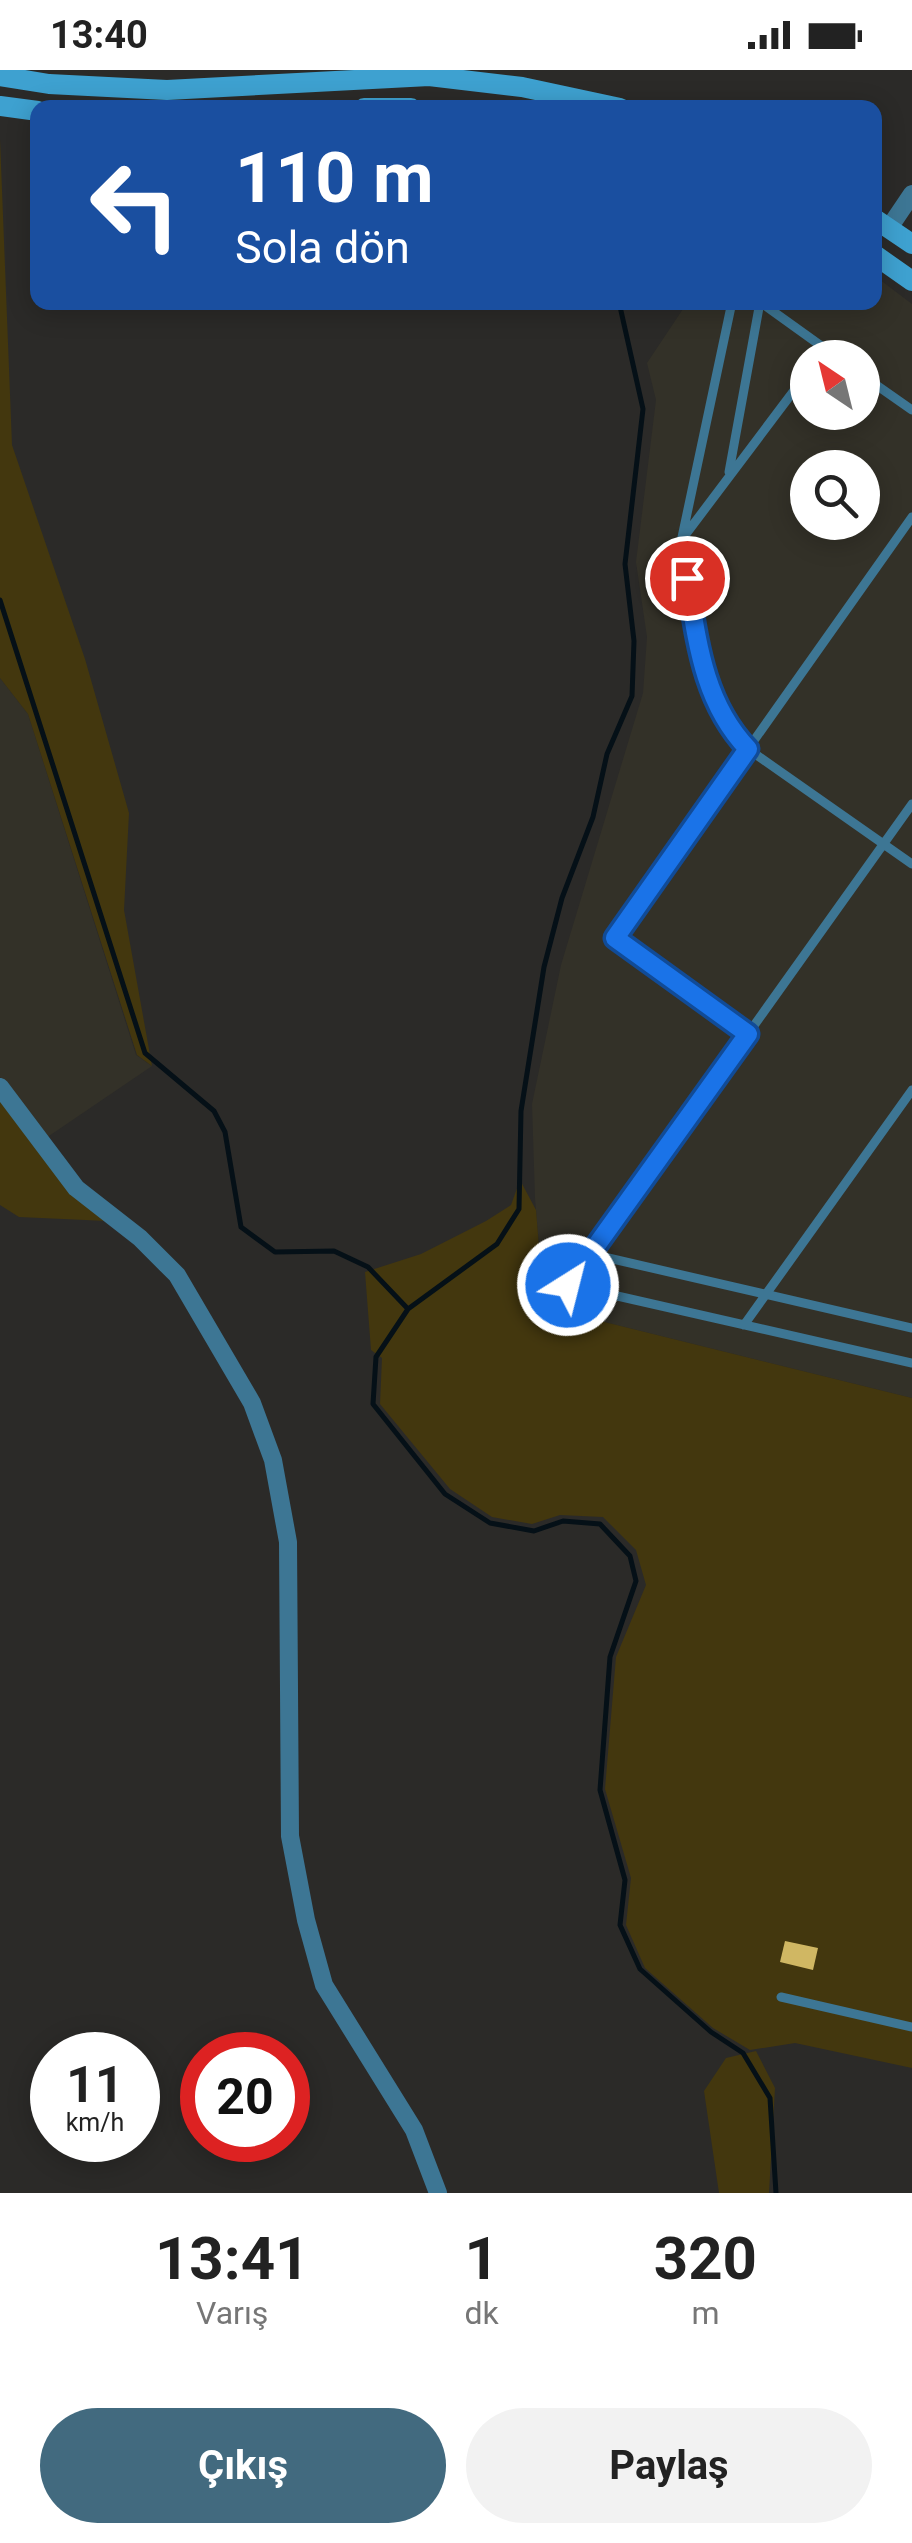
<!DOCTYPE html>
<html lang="tr">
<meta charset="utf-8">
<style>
:root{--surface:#fff;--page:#f2f2f2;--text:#222;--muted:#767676;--accent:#426a7f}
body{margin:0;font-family:Roboto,sans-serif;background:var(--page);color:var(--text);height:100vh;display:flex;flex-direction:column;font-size:38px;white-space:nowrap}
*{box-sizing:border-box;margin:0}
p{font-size:32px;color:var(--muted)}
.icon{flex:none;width:55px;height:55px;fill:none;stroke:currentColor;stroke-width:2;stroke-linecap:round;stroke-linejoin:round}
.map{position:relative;height:2123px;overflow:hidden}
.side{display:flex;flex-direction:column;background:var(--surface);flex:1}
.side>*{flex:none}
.banner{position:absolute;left:30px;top:30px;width:852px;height:210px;border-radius:20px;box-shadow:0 5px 25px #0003;background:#1a4fa0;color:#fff;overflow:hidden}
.needle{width:65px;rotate:325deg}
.buttons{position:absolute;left:790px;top:270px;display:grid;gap:20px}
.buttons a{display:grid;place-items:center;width:90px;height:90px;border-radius:50%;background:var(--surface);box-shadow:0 5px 25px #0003;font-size:50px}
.speed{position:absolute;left:30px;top:1962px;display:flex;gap:20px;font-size:50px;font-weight:700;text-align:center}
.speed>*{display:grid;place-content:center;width:130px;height:130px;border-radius:50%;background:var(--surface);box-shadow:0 5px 25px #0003;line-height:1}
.speed small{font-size:25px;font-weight:400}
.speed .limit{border:15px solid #d22;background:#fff;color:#111}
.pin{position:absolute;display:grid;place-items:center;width:85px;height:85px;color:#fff;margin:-42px;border:5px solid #fff;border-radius:50%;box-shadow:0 2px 10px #0007}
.me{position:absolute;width:110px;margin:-55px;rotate:36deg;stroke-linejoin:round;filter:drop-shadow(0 0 8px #0008)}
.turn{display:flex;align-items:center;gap:35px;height:210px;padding:0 40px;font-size:45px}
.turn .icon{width:130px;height:130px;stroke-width:2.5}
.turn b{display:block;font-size:70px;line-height:85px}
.eta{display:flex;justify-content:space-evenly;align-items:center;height:170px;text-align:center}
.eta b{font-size:60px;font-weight:700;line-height:70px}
.action{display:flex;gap:20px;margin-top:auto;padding:20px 40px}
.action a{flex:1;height:115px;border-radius:60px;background:var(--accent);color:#fff;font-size:40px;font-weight:700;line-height:115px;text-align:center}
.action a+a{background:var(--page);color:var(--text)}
.status{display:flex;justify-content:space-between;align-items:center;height:70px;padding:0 50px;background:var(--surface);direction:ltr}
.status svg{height:28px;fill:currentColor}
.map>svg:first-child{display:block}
.built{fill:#333128;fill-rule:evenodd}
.green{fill:#43370e}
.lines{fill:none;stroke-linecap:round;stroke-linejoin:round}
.stream{stroke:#051017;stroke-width:5}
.building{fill:#d0b763}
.lane{stroke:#3d7694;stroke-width:9}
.street{stroke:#3d7694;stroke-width:18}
.secondary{stroke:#3ea1d0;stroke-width:20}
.route-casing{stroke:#114b97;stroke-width:25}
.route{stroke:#1a73e8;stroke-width:18}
</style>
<div class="status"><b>13:40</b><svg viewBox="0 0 49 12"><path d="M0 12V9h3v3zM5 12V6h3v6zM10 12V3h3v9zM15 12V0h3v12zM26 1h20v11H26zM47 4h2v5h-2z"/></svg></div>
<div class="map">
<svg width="912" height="2123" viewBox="0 0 912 2123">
<rect width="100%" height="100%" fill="#2b2a28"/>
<!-- built -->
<path class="built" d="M875 206 912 234V1328L544 1237 535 1128 532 1034 561 895 643 623 647 567 636 492 656 330 647 293 687 233 875 232ZM808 288H862V342H808ZM808 398H862V452H808Z
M0 608 28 644 136 985 152 996 46 1068 0 1007Z"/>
<!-- green -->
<path class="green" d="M0 69 12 375 85 589 129 743 124 840 152 996 137 985 28 644 0 608Z
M0 1030 107 1151 19 1147 0 1135Z
M520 1110 536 1140 544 1237 912 1328V1998L795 1973 750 1980 713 1958 645 1898 626 1855 631 1808 605 1719 616 1587 646 1515 636 1480 603 1447 560 1445 532 1454 492 1447 450 1419 380 1334 382 1288 371 1280 365 1202 421 1184 486 1151 511 1135Z
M756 1981 775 2018 769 2123H719L704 2021 726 1988Z"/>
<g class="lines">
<!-- stream -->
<path class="stream" d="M0 530 145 983 214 1041 225 1062 241 1157 275 1182 334 1181 368 1197 408 1239 376 1287 373 1334 445 1424 490 1453 534 1461 563 1451 600 1454 630 1486 636 1511 610 1587 600 1720 625 1810 620 1855 640 1899 711 1962 743 1983 770 2028 776 2123
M408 1239 497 1174 519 1139 521 1041 544 897 562 828 593 747 607 684 632 626 634 571 625 494 643 339 619 232"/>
</g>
<!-- building -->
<path class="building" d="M785 1871 818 1878 813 1900 780 1892Z"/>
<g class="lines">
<!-- lane -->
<path class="lane" d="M732 232 681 472 699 581 715 634 725 655 748 679 912 794
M760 232 838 288
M862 305 912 340
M729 402 760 232
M683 468 808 302
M912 734 569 1215 912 1293
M748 964 615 867 912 447
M591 1184 912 1258
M744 1255 912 1020
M781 1927 912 1957"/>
<!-- street -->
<path class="street" d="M889 158 912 124
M0 1017 76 1118 140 1168 177 1205 252 1333 273 1390 288 1472 290 1766 306 1850 324 1915 414 2060 438 2123"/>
<!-- secondary -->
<path class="secondary" d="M0 6 49 14 167 20 429 6 522 17 620 38
M0 36 38 41
M364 38H411
M875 149 912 174
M875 185 912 211"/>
</g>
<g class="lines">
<defs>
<path id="route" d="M568 1215 748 964 615 868 748 679C703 632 697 570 687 508"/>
</defs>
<!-- route casing -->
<use href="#route" class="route-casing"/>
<!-- route -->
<use href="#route" class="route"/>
</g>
</svg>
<div class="buttons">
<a><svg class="needle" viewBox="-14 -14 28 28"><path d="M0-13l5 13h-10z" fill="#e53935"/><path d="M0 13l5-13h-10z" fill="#767676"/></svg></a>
<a><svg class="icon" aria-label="search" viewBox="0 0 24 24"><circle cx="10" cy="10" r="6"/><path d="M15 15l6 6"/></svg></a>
</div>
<div class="speed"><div>11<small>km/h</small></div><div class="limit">20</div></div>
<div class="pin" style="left:687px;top:508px;background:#d93025"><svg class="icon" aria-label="arrive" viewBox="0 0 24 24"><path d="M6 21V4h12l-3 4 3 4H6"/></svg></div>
<svg class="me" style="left:568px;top:1215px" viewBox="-20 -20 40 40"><circle r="17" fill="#1a73e8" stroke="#fff" stroke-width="3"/><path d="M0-11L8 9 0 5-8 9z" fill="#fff"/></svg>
<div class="banner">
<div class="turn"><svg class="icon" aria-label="left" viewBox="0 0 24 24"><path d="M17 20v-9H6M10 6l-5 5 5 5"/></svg><div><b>110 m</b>Sola dön</div></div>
</div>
</div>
<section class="side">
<div class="eta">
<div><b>13:41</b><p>Varış</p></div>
<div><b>1</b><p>dk</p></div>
<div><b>320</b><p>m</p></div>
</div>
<div class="action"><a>Çıkış</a><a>Paylaş</a></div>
</section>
